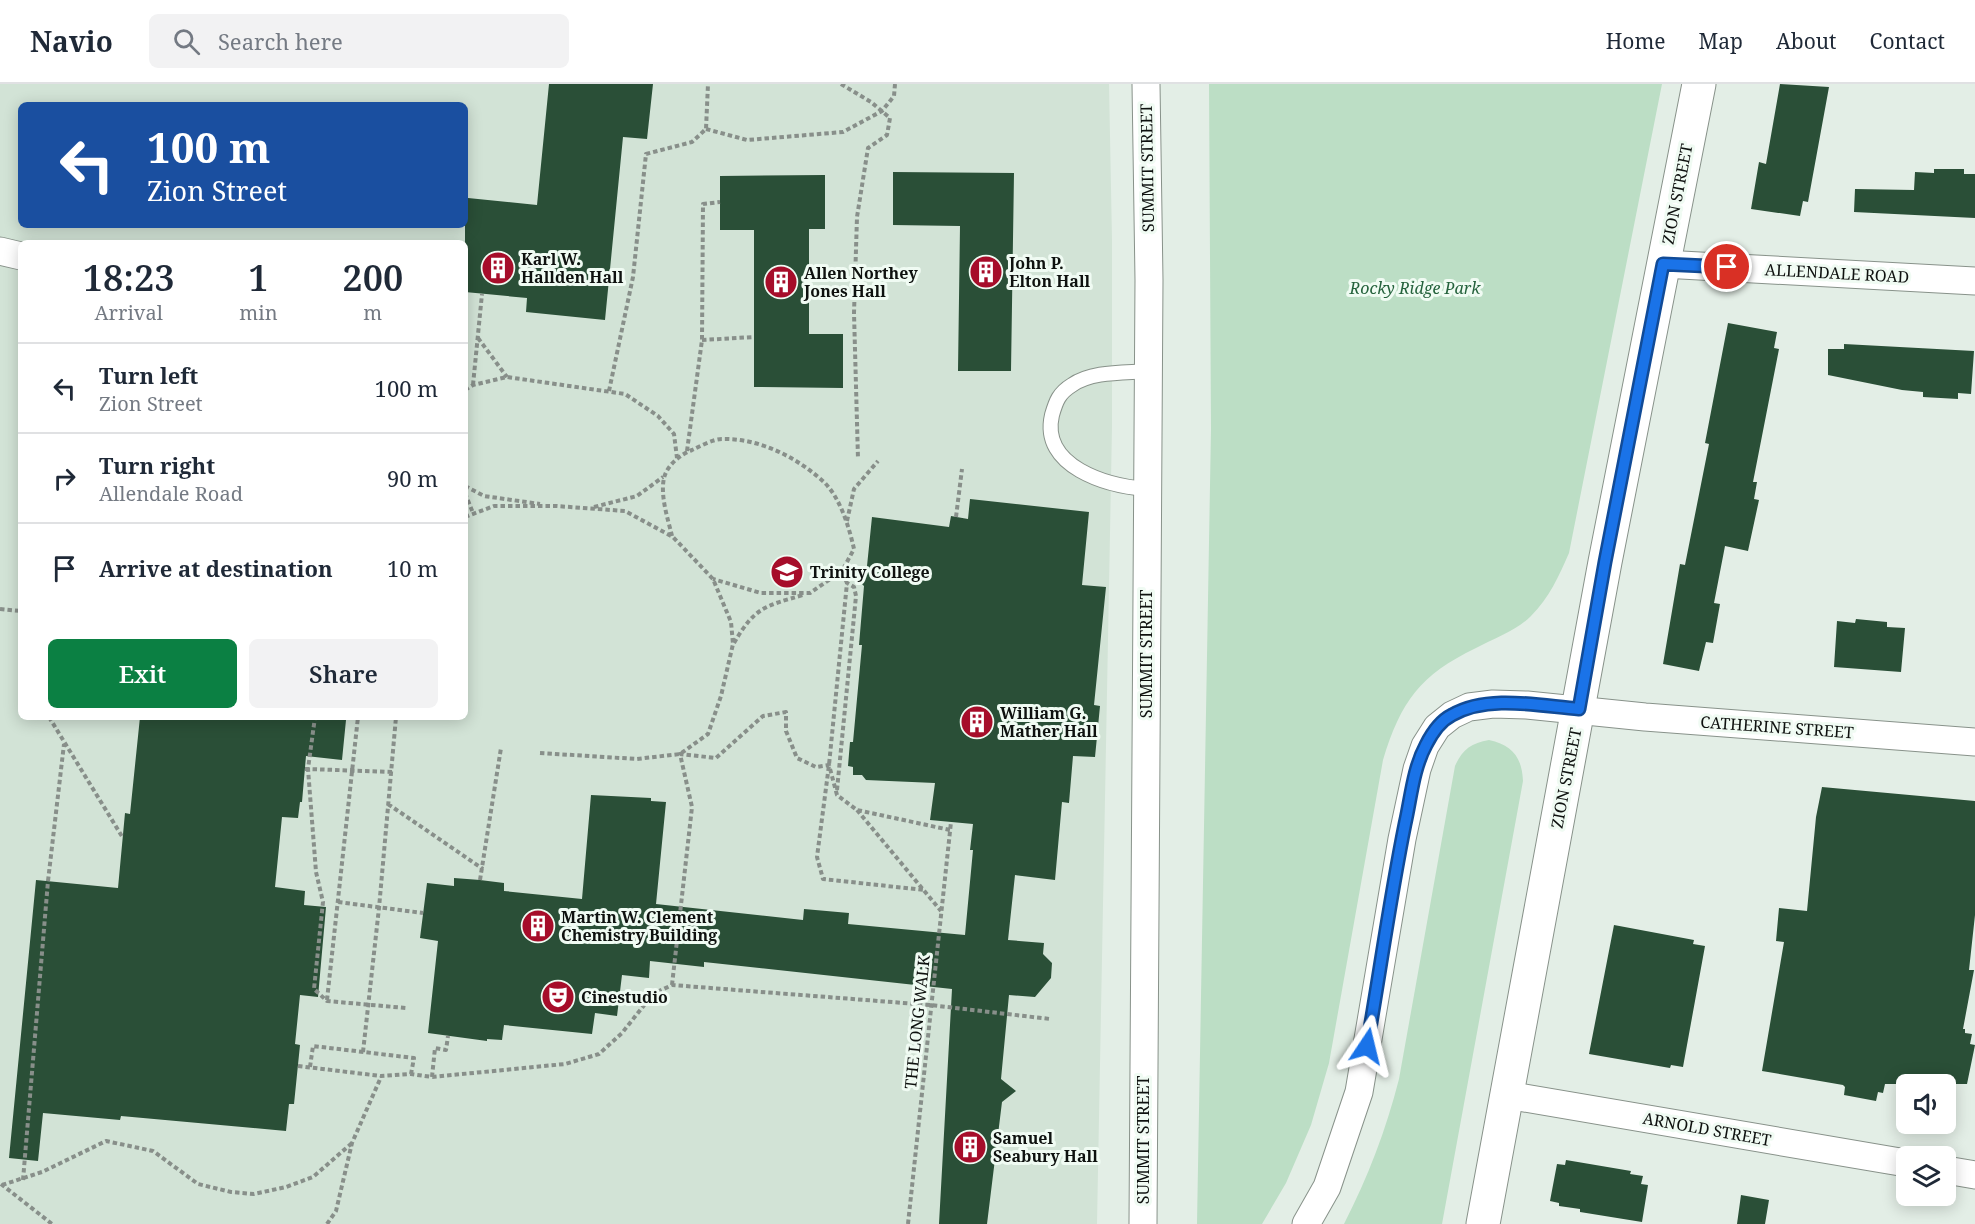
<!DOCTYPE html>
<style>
:root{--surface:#fff;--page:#f2f2f3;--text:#1f2937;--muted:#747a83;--line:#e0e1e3;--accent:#0b8043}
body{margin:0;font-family:"Noto Serif",serif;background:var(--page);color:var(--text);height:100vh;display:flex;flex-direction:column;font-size:22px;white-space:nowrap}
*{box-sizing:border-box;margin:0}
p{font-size:20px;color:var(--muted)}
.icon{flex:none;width:33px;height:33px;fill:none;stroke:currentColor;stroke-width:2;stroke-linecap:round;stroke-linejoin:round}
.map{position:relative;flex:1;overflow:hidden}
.panel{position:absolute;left:18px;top:156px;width:450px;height:480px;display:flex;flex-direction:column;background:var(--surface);border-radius:9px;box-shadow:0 3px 15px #0003}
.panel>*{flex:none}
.hud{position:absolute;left:18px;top:18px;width:450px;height:126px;border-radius:9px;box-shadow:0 3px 15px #0003;background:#1a4fa0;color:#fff;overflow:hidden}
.fabs{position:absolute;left:1896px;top:990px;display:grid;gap:12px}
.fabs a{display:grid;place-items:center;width:60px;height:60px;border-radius:9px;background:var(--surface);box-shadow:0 3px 15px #0003;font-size:30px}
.pin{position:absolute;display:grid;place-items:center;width:51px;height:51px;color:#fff;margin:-26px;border:3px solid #fff;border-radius:50%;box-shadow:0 2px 6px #0007}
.me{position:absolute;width:66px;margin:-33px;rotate:10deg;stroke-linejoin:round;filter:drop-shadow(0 0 4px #0008)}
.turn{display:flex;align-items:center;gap:21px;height:126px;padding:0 30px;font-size:27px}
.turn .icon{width:78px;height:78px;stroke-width:2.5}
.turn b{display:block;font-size:42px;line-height:51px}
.eta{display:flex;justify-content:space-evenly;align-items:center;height:102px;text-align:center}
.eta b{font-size:36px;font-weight:600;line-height:42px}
.primary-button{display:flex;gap:12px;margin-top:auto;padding:12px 30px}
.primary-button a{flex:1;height:69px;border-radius:9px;background:var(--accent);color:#fff;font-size:24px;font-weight:600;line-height:69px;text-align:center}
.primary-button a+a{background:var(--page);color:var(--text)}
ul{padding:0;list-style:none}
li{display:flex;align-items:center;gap:18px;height:90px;padding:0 30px;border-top:2px solid var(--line)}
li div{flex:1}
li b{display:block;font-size:22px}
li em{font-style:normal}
header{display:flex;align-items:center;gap:36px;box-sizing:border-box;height:84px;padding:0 30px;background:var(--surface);border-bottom:2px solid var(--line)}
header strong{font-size:28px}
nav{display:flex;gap:33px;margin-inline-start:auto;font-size:21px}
.search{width:420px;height:54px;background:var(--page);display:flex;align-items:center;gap:15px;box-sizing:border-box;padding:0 21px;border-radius:9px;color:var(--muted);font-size:22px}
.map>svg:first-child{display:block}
.built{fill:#d2e3d6;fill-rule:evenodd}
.green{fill:#bcdec5}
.building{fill:#2a4f37}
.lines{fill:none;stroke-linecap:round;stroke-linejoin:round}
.service-casing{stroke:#88928a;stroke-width:16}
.minor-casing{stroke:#88928a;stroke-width:29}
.secondary-casing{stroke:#88928a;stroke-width:35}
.path{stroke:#888f8a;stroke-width:4;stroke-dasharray:4.5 3;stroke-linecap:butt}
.service{stroke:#fff;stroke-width:14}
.minor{stroke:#fff;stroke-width:27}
.secondary{stroke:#fff;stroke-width:33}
.route-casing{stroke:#114b97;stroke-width:15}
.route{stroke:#1a73e8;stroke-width:10}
.labels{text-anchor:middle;stroke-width:6;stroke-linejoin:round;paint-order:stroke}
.street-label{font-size:16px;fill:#0e110f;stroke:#f0fbf3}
.poi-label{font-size:16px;font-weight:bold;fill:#0e110f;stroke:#f0fbf3;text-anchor:start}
.park-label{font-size:16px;font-style:italic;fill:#24623c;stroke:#f0fbf3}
</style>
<header>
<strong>Navio</strong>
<div class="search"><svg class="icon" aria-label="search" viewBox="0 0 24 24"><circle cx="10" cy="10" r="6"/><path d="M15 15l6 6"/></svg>Search here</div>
<nav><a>Home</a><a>Map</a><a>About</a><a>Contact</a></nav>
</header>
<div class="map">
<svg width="1975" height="1140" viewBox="0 0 1975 1140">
<rect width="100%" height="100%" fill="#e3eee6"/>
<!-- built -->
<path class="built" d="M0 0H1109L1112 156V343L1097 1140H0ZM21 21H465V141H21ZM21 159H465V633H21Z"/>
<!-- green -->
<path class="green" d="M1209 0H1662L1569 469C1559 492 1549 514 1531 532 1516 547 1495 554 1476 564 1420 591 1401 617 1383 676L1329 979 1311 1041 1286 1099 1262 1140H1197L1211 345Z
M1489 656C1512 661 1522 673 1523 697L1442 1140H1344C1368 1093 1386 1046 1399 995L1455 682C1462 666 1471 659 1489 656Z"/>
<!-- building -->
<path class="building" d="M549 0H653L647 55 623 53 605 236 526 228 527 214 465 208V123H467L468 114 537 121Z
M1780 0 1829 3 1808 118 1803 117 1800 132 1751 125 1759 78 1766 80Z
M1934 85H1964V90H1975V134L1854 128 1855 105 1914 106 1915 88 1934 89Z
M893 88 1014 89 1011 287H958L960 142 893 141Z
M825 91V145H809V250H843V304L754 303V146H720V92Z
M1728 239 1777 248 1774 264 1779 265 1753 398H1757L1754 415 1759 416 1748 467 1725 462 1714 519 1720 520 1713 559 1706 558 1699 587 1663 580 1680 480 1685 481 1709 360 1705 359Z
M1844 260 1974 267 1971 310 1958 309V315L1923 313V308L1902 306 1828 291V265H1844Z
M970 415 1089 428 1082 501 1106 503 1094 621 1100 622 1095 673 1073 672 1069 719 1062 718 1055 796 1015 791 1008 856 1044 859 1043 870 1052 879 1051 894 1035 913 1009 911 1001 995 1016 1007 1002 1018 987 1140H939L952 905 704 878V883L650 877 649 894 622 891 617 932 595 929 592 950 504 941 502 956 487 955V957L428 949 438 857 420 854 427 799 454 802V794L480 796 504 799V807L582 815 591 711 651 714V717L666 718 656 820 803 836 804 825 849 829 848 840 965 851 973 766H970L973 740 930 736 935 699 866 696 862 691H853V683L848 682 850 658H853L862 561H859L864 502 861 499 862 485 867 482 872 433 949 443 951 432 968 435Z
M1856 535 1887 538V543L1905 544 1901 588 1834 583 1837 537 1855 539Z
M140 633H317L346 636 342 676 306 672 302 718H300L298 734 282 733 275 803 305 807 304 821 326 823 318 913 300 911 295 960 300 961 294 1020H289L286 1047 121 1032 120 1036 43 1029 38 1077 9 1074 36 796 118 804 125 729 130 730Z
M1822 703 1975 717V831L1969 886H1974L1963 945H1965V949L1972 950 1970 960 1975 961 1967 1000H1885L1883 1009 1878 1008 1876 1017 1844 1011 1845 1003 1843 1001 1762 987 1784 858 1776 857 1779 824 1807 827 1816 733Z
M1614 841 1694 856 1693 860 1705 862 1683 983 1671 981 1670 984 1589 970Z
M1566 1076 1631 1087 1630 1090 1643 1092 1641 1100 1648 1101 1642 1138 1580 1128V1125L1559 1122V1119L1550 1117 1557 1080 1565 1081Z
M1741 1111 1769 1116 1765 1140H1737Z"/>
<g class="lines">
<defs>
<path id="service" d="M1147 405C1107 402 1040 383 1052 331 1056 317 1059 309 1072 301 1092 287 1124 289 1148 287"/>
<path id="minor" d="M0 167 21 172
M1663 180 1975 197
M1507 1011 1906 1079
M1946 1086 1975 1091
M1143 1140 1149 196 1146 0
M1306 1140 1327 1103 1359 1008 1402 755 1417 685 1425 662 1437 643 1452 631 1469 623 1493 620 1527 621 1645 633 1975 658"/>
<path id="secondary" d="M1483 1140 1605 478 1699 0"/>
</defs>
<!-- service casing -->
<use href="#service" class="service-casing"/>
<!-- minor casing -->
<use href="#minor" class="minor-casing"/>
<!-- secondary casing -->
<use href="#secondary" class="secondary-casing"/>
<!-- path -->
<path class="path" d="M841 0 871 18 890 34 887 51 868 64 857 133 854 229 858 375
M706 45 747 56 843 48 882 27 894 12 895 0
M478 254 507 293
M702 256 754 253
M473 301 482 210
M465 306 473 301 507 293 625 310 658 332 674 350 677 374
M609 307 633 193 646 70 692 58 706 45 708 0
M687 367 702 256 703 120 720 118
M465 402 484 412 540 420
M465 409 473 429
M594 423 637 412 663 393
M465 433 494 422H556L625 427 673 453 713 495 731 538 733 560 721 612 708 650 680 670 637 675 540 669
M956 433 962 385
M847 437 854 405 878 377
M672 452C668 435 660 412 664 394 667 381 681 370 692 366 701 362 713 355 722 355 760 354 798 374 825 399 841 416 849 443 854 465L842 487 810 509H761L713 495
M862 489 842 487 847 499 829 681 817 773 823 795 924 806
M0 525 21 527
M734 559C755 523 765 522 803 511
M49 633 123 754
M305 685H308L315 633
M392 688 308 685 316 788 323 818 314 905 327 917 406 924
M837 706 856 512 854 503 847 499
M388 720 483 785
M857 726 941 827
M480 796 501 664
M338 818 423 829
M672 901 692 723 680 670 716 674 763 632 786 628V647L797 674 816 683 829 681 837 711 857 726 950 746
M327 916 358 633
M363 968 379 824 396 633
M298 982 381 992 411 990 432 993 565 980 599 970 622 949 653 910 672 901 930 921 1050 935
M310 983 313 962 414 974 411 990
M432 993 435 964 446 966 448 952
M23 1096 48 797 64 660
M1 1100 52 1140
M2 1101 42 1088 106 1057 153 1067 198 1100 231 1108 254 1110 286 1103 313 1093 352 1059
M327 1140 336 1127 352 1059 381 993
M908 1140 951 738"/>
<!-- service -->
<use href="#service" class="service"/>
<!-- minor -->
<use href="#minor" class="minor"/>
<!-- secondary -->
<use href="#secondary" class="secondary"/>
</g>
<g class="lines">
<defs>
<path id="route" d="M1367 962C1380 888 1390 814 1405 740 1411 714 1413 685 1426 661 1432 649 1440 637 1452 631 1488 610 1540 622 1579 625L1605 478 1663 180 1727 183"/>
</defs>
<!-- route casing -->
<use href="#route" class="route-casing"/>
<!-- route -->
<use href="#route" class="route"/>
</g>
<!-- icons -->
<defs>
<symbol id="building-disc" viewBox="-11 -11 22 22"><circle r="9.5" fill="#a60d2a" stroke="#f0fbf3"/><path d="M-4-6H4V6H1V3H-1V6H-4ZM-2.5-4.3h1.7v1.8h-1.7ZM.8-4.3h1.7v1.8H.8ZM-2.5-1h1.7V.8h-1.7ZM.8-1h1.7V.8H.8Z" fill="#fff"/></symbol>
<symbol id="university-disc" viewBox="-11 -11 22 22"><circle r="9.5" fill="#a60d2a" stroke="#f0fbf3"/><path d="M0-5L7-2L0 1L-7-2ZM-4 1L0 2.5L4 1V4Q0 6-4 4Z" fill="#fff"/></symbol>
<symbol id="theatre-disc" viewBox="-11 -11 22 22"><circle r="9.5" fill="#a60d2a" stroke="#f0fbf3"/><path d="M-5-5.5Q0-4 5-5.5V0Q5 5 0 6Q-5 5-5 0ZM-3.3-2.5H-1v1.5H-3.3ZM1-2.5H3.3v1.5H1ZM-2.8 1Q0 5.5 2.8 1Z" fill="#fff"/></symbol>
</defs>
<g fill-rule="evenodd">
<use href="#building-disc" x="479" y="165" width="38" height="38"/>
<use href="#building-disc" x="967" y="169" width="38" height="38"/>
<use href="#building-disc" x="762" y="179" width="38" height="38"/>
<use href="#university-disc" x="768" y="469" width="38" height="38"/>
<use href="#building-disc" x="958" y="619" width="38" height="38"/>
<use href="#building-disc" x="519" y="823" width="38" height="38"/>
<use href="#theatre-disc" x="539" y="894" width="38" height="38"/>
<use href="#building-disc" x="951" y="1044" width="38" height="38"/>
</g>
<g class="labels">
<!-- street labels -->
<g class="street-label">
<text transform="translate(1147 84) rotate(-91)" y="6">SUMMIT STREET</text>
<text transform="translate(1677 110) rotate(-79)" y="6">ZION STREET</text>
<text transform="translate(1837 189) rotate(3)" y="6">ALLENDALE ROAD</text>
<text transform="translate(1146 570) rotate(-90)" y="6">SUMMIT STREET</text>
<text transform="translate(1777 643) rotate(4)" y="6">CATHERINE STREET</text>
<text transform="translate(1566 694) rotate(-79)" y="6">ZION STREET</text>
<text transform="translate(917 938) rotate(-84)" y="6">THE LONG WALK</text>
<text transform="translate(1707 1045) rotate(10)" y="6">ARNOLD STREET</text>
<text transform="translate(1143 1056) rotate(-90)" y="6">SUMMIT STREET</text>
</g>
<!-- poi labels -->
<g class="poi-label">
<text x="521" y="181">Karl W.<tspan x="521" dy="18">Hallden Hall</tspan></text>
<text x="1009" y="185">John P.<tspan x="1009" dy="18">Elton Hall</tspan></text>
<text x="804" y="195">Allen Northey<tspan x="804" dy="18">Jones Hall</tspan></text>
<text x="810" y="494">Trinity College</text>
<text x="1000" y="635">William G.<tspan x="1000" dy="18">Mather Hall</tspan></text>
<text x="561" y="839">Martin W. Clement<tspan x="561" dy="18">Chemistry Building</tspan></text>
<text x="581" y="919">Cinestudio</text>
<text x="993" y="1060">Samuel<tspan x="993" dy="18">Seabury Hall</tspan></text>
</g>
<!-- park labels -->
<g class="park-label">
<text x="1415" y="210">Rocky Ridge Park</text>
</g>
</g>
</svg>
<div class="fabs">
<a><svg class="icon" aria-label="sound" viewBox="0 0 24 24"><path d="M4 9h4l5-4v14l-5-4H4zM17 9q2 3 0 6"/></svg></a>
<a><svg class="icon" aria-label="layers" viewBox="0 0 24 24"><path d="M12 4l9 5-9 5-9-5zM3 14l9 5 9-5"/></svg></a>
</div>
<div class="pin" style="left:1727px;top:183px;background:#d93025"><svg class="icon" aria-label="arrive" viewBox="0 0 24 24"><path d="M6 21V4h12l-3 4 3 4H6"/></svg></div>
<svg class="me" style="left:1367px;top:962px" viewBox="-20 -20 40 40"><path d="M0-17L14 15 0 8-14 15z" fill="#1a73e8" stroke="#fff" stroke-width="4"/></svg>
<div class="hud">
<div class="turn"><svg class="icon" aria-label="left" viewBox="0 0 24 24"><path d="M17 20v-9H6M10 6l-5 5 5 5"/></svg><div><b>100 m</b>Zion Street</div></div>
</div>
<section class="panel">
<div class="eta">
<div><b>18:23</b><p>Arrival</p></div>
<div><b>1</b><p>min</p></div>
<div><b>200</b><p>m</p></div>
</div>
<ul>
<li><svg class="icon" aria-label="left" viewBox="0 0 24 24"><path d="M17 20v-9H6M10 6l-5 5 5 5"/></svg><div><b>Turn left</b><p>Zion Street</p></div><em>100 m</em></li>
<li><svg class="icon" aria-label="right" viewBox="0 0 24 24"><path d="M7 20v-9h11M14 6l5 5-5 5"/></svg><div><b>Turn right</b><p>Allendale Road</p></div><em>90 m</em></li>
<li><svg class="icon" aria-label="arrive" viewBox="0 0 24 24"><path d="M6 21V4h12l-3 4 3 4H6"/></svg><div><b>Arrive at destination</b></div><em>10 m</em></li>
</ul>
<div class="primary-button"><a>Exit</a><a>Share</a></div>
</section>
</div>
